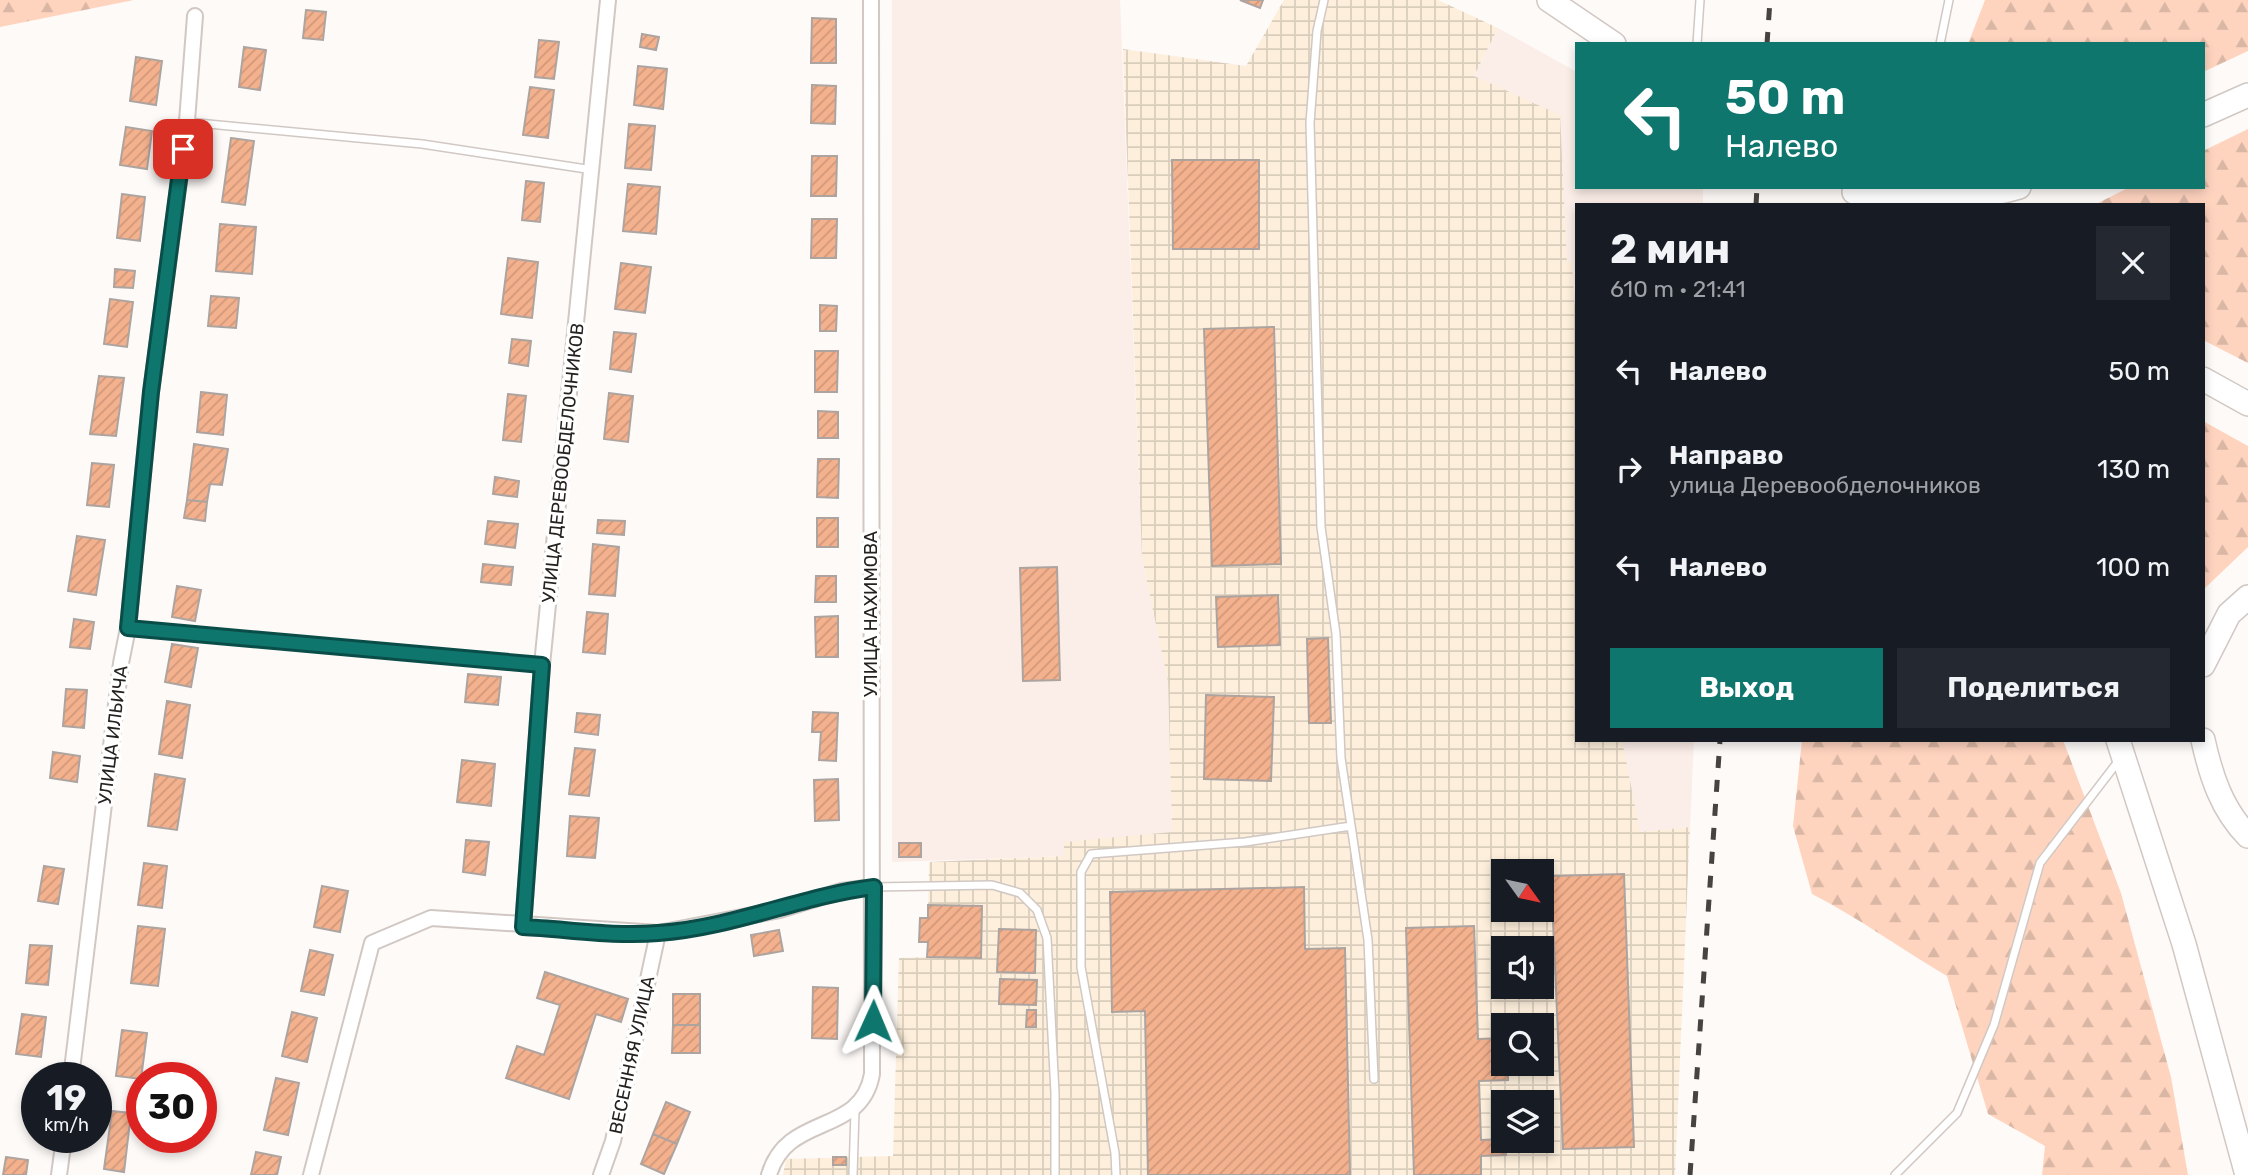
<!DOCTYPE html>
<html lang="ru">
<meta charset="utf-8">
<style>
:root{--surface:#171b24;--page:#242831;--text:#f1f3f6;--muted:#9ea1a6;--accent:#0f766e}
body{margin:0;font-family:Rubik,sans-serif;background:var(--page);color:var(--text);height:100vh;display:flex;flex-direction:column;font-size:26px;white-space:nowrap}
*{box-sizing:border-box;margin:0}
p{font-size:23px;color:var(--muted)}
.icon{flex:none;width:38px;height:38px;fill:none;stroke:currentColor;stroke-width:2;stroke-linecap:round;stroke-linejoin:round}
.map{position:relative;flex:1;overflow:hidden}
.sheet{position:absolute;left:1575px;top:203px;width:630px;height:539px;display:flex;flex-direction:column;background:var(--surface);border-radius:0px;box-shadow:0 4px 10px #0003}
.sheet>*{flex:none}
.hud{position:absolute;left:1575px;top:42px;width:630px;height:147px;border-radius:0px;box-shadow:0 4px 10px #0003;background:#0f766e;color:#fff;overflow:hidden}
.needle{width:46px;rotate:123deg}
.fabs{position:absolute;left:1491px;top:859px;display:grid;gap:14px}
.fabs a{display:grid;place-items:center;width:63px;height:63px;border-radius:0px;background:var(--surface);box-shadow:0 4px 10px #0003;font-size:35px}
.speed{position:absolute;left:21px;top:1062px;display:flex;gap:14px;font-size:35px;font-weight:700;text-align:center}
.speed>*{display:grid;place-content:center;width:91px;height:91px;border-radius:50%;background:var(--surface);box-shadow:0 4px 10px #0003;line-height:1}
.speed small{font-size:18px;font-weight:400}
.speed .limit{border:10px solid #d22;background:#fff;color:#111}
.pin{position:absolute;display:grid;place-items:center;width:60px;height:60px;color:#fff;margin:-30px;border-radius:14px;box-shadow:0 4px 10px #0006}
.me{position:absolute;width:77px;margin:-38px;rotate:1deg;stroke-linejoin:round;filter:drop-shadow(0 0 5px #0008)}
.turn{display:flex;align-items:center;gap:24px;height:147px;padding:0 35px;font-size:32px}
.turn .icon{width:91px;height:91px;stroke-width:2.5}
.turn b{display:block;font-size:49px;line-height:60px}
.round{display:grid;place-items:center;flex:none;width:74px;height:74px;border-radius:0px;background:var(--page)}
.head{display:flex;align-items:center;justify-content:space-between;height:119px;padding:0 35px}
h1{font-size:42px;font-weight:700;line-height:52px}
.button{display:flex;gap:14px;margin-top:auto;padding:14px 35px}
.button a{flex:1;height:80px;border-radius:0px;background:var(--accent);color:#fff;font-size:28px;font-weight:700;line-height:80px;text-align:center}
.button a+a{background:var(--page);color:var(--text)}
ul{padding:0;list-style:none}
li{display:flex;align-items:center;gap:21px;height:98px;padding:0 35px}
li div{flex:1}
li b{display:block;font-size:26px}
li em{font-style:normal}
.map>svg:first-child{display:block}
.built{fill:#fbede7}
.industrial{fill:url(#industrial-grid);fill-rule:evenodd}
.forest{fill:url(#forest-firs)}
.building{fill:url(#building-hatch);stroke:#ada4a0;stroke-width:2}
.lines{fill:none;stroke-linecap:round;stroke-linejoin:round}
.service-casing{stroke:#d1c8c4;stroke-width:10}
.minor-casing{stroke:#d1c8c4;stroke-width:18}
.primary-casing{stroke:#d1c8c4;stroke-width:26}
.service{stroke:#fff;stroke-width:7}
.minor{stroke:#fff;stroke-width:14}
.primary{stroke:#fff;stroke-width:23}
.rail{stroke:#464341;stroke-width:5;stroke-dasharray:12 12;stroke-linecap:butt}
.route-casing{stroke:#0a4d48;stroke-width:18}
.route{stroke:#0f766e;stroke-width:12}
.labels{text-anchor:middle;stroke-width:7;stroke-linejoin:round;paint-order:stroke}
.street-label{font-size:18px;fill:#252220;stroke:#fff}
</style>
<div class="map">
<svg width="2248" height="1175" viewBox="0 0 2248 1175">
<defs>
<pattern id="industrial-grid" width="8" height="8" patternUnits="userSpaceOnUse" patternTransform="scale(1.75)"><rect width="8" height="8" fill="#fdefdb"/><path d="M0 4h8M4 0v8" fill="none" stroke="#d9cdbc"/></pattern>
<pattern id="forest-firs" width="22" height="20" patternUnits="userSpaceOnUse" patternTransform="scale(1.75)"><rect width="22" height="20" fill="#ffd4bf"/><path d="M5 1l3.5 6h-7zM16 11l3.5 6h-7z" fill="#dab6a4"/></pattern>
<pattern id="building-hatch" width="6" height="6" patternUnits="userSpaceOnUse" patternTransform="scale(1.75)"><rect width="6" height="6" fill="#f4b18e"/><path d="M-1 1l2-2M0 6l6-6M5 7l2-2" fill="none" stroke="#d1987a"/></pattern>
</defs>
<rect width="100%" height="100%" fill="#fefaf8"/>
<!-- built -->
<path class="built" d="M892 0H1120L1142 558 1168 682 1172 833 1065 842V856L892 862Z
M1498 28 1577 72V187H1703V205H1577V339L1572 263 1567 262 1474 76Z
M1622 740H1694L1690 827 1639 832Z"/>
<!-- industrial -->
<path class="industrial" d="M1284 0H1438L1498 28 1474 76 1560 115 1567 262H1572L1577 339V740H1622L1640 832 1690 827 1675 1175H783L786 1159 893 1156 899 958 927 957V942H919L928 918 929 862 1064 856V842L1172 832 1168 682 1142 558 1123 49 1246 66ZM1503 872H1542V910H1503ZM1503 948H1542V987H1503ZM1503 1026H1542V1064H1503ZM1503 1102H1542V1141H1503Z"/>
<!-- forest -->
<path class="forest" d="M0 0H134L0 27Z
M1985 0H2248V51L2203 72V44H1968Z
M2248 129V363L2203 340V205H2094L2130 187H2203V151Z
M2203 421 2248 446V547L2203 590Z
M1802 740H2063L2121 893 2171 1077 2188 1175H2042L2045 1146 1988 1114 1947 976C1901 949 1859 918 1812 894L1793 826Z"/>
<!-- building -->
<path class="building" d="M1240 0H1263L1260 8Z
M306 10 326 12 323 40 303 38Z
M812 18 836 19V63H811Z
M642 34 659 37 656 50 640 47Z
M539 40 559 42 554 79 535 77Z
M244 47 266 50 260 90 239 87Z
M136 57 162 61 156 105 130 101Z
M638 66 667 69 663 109 634 105Z
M812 85 836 86 835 124 811 123Z
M530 87 554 90 548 138 523 135Z
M629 124 655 126 651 170 625 168Z
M126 127 152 131 147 169 120 165Z
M231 138 254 141 245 205 222 202Z
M812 156H837L836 196H811Z
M1172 160H1259V249H1173Z
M526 181 544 183 540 222 522 220Z
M628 184 660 187 656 234 623 231Z
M122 194 145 197 140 241 117 238Z
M812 219H837L836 258H811Z
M220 224 256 227 252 274 216 271Z
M508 258 538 262 532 318 501 314Z
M621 263 651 267 645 313 615 309Z
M115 269 135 271 133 288 114 287Z
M211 296 239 298 236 328 208 326Z
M110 299 133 302 127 347 104 344Z
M820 305 837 306 836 331H820Z
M1274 327 1281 564 1212 566 1204 329Z
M614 332 636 334 631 372 610 369Z
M512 339 531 341 528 366 509 363Z
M815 351H838L837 392H815Z
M99 376 124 378 116 436 90 434Z
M201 392 227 395 223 435 197 432Z
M609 393 633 396 628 442 604 439Z
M508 394 526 396 521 442 503 440Z
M818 411 838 412V438H818Z
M194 444 228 449 222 485 210 484 207 502 187 500Z
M818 459H839L838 498 817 497Z
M92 463 114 465 109 507 87 505Z
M495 477 519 481 517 497 493 494Z
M187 500 207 502 205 521 184 518Z
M817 518H838V547H817Z
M598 520 625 521 624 535 597 533Z
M488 521 518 524 515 548 485 544Z
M77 536 105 540 96 595 68 591Z
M593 544 619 547 615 596 589 594Z
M483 564 513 567 511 585 481 582Z
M1057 567 1060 680 1023 681 1020 568Z
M816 576H836V602H815Z
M177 586 201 590 195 621 172 617Z
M1278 595 1280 645 1218 647 1216 597Z
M587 612 608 614 605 654 583 652Z
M838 616V657H816L815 617Z
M74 619 94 622 90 649 70 647Z
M1328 638 1331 723H1309L1307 639Z
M172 644 198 648 191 687 165 682Z
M468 674 501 677 498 705 465 702Z
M66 689 87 690 84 728 63 726Z
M1206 695 1274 697 1271 781 1204 779Z
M167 701 190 705 182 758 159 754Z
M813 712 838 713 836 761 819 760 821 732H812Z
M577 713 600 715 598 735 575 732Z
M575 748 595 750 589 796 569 794Z
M53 752 80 756 77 782 50 778Z
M462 760 495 764 491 806 457 802Z
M155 774 185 779 177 830 148 826Z
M838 779 839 820 815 821 814 780Z
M570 816 599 818 595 858 567 856Z
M466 840 489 842 485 875 463 872Z
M899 843H921V857H899Z
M144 863 167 866 162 908 138 905Z
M44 866 64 869 58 904 38 901Z
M1624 874 1634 1147 1563 1149 1551 876Z
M322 886 348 891 340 932 314 927Z
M1304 887 1305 949 1345 948 1350 1175H1148L1145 1011 1112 1012 1110 892Z
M928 905 982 906 981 958 927 957 928 942H919L920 918H928Z
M138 926 165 929 158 986 131 983Z
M1474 926 1478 1039 1503 1038V1064H1508V1080L1479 1081 1481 1140 1503 1139 1506 1155 1481 1156V1175H1414L1406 928Z
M999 929 1036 930 1035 973 997 972Z
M779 930 783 951 754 956 751 935Z
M30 945 52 946 48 985 26 983Z
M310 950 333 955 324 995 301 991Z
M545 972 628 999 621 1022 596 1014 569 1099 506 1078 517 1046 544 1055 560 1005 537 998Z
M1000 979 1037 980 1036 1005 999 1004Z
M813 987 838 988 837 1039 812 1038Z
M673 994H700V1025H673Z
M1027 1010H1036V1027H1026Z
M292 1012 317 1018 307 1062 282 1056Z
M22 1014 46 1017 41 1057 16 1054Z
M673 1025H700V1053H672Z
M122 1030 147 1033 141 1079 116 1076Z
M276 1078 299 1083 288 1135 264 1130Z
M666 1102 690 1112 677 1144 653 1134Z
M112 1111 131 1113 124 1172 104 1169Z
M653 1134 677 1144 664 1174 641 1164Z
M256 1152 281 1157 277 1175H251Z
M6 1157 28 1160 26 1175H3Z
M833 1157H846V1165H833Z"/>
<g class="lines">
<defs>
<path id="service" d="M1324 0 1317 31 1310 123 1321 527 1336 634 1341 758 1368 940 1374 1079
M1697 44 1700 0
M1940 44 1949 0
M187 122 422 144 593 170
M129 628 542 665
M874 887 992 885 1020 893 1037 910 1047 938 1055 1093V1175
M853 1175 855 1110
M1116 1175 1115 1153 1081 967V872L1091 854 1245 842 1351 826
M1895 1175 1957 1113 1994 1025 2040 863 2120 759"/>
<path id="minor" d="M523 927 542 665 608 0
M71 1078 121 663 128 628 151 392 187 121 195 16
M59 1175 64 1138
M311 1175 372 943 431 918 658 933 780 910 841 891 874 887
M601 1175 613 1141 658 933
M769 1175C787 1112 861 1137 872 1074L871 0"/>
<path id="primary" d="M1549 0 1614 44
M2203 115 2248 95
M1854 192C1909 195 1965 204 2019 187
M2203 379 2248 404
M2203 665 2229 614 2248 597
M2118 740 2184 944 2247 1175
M2203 740C2211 776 2222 810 2248 836"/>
</defs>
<!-- service casing -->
<use href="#service" class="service-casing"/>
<!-- minor casing -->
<use href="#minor" class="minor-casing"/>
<!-- primary casing -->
<use href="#primary" class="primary-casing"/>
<!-- service -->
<use href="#service" class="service"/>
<!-- minor -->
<use href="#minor" class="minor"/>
<!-- primary -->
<use href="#primary" class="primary"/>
<!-- rail -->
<path class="rail" d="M1767 44 1770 0
M1756 205 1757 187
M1690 1175 1720 740"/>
</g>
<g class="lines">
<defs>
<path id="route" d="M183 149 151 392 128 628 542 665 523 927C566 929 616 937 658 933 732 928 801 896 874 887L873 1021"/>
</defs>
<!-- route casing -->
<use href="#route" class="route-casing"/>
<!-- route -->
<use href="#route" class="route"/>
</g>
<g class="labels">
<!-- street labels -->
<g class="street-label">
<text transform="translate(563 463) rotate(-84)" y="6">УЛИЦА ДЕРЕВООБДЕЛОЧНИКОВ</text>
<text transform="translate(871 614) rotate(-90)" y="6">УЛИЦА НАХИМОВА</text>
<text transform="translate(113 735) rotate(-83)" y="6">УЛИЦА ИЛЬИЧА</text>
<text transform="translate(632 1055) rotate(-78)" y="6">ВЕСЕННЯЯ УЛИЦА</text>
</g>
</g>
</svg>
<div class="fabs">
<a><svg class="needle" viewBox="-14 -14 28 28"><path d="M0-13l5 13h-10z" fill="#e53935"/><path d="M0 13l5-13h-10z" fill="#9ea1a6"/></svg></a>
<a><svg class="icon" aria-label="sound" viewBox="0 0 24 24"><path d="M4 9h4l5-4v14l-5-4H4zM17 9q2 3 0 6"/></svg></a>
<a><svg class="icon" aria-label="search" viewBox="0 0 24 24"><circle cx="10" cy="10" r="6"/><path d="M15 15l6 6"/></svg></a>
<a><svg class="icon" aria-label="layers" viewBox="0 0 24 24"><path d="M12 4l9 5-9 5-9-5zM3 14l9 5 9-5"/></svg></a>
</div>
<div class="speed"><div>19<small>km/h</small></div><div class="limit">30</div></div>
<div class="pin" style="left:183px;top:149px;background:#d93025"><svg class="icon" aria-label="arrive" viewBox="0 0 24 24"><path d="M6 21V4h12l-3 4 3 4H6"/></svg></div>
<svg class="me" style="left:873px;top:1021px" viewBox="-20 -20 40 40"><path d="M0-17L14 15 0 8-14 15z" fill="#0f766e" stroke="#fff" stroke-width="4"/></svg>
<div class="hud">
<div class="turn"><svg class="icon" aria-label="left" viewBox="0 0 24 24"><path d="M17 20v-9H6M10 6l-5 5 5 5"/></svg><div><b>50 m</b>Налево</div></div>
</div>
<section class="sheet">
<div class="head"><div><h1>2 мин</h1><p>610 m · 21:41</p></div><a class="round"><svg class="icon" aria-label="close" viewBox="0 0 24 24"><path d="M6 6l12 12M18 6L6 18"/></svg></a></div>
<ul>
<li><svg class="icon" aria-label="left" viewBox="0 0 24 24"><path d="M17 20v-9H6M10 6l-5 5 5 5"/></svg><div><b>Налево</b></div><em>50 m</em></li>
<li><svg class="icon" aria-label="right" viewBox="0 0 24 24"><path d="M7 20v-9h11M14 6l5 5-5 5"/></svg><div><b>Направо</b><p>улица Деревообделочников</p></div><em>130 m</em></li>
<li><svg class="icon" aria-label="left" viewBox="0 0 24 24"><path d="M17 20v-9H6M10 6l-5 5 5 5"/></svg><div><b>Налево</b></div><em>100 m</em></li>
</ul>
<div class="button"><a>Выход</a><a>Поделиться</a></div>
</section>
</div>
